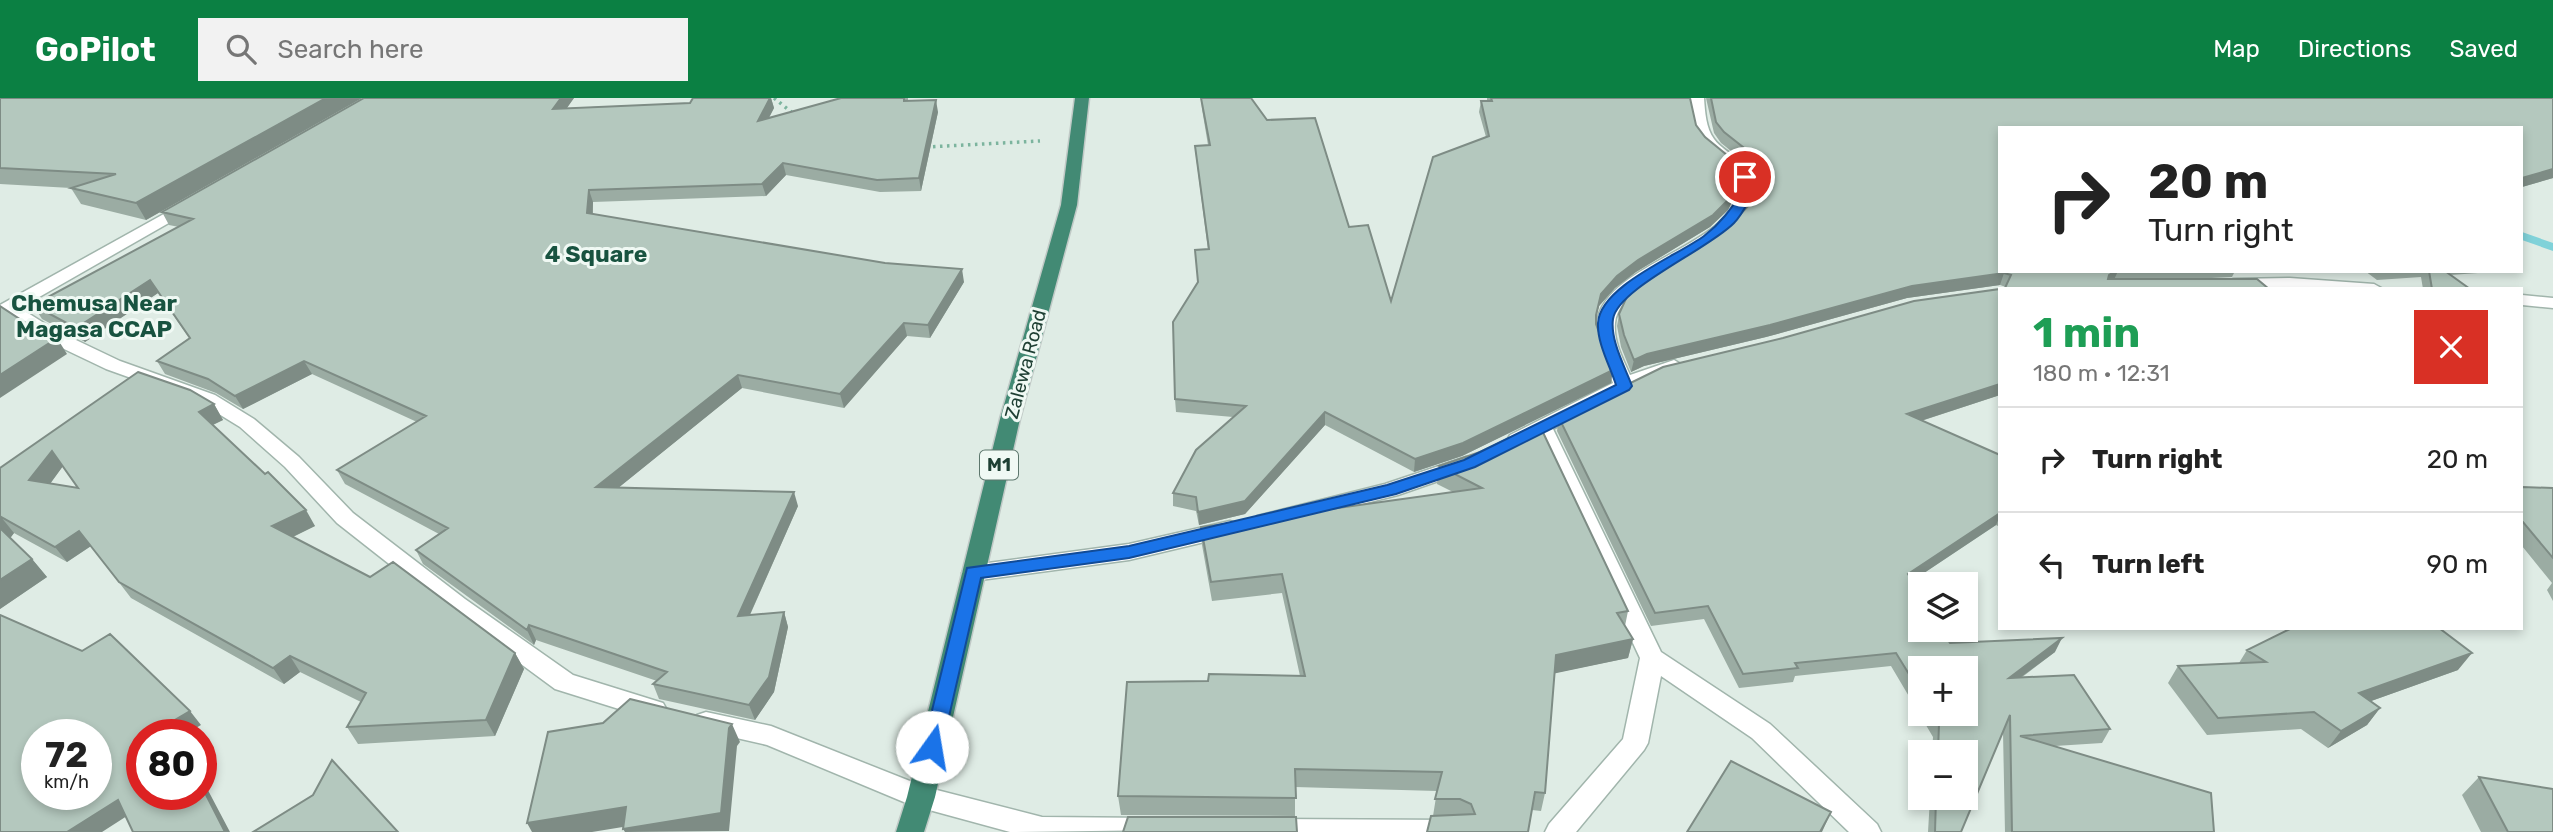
<!DOCTYPE html>
<meta charset="utf-8">
<style>
:root{--surface:#fff;--page:#f2f2f2;--text:#222;--muted:#767676;--line:#e0e0e0;--accent:#0b8043}
body{margin:0;font-family:Rubik,sans-serif;background:var(--page);color:var(--text);height:100vh;display:flex;flex-direction:column;font-size:26px;white-space:nowrap}
*{box-sizing:border-box;margin:0}
p{font-size:23px;color:var(--muted)}
.icon{flex:none;width:38px;height:38px;fill:none;stroke:currentColor;stroke-width:2;stroke-linecap:round;stroke-linejoin:round}
.map{position:relative;flex:1;overflow:hidden}
.sheet{position:absolute;left:1998px;top:189px;width:525px;height:343px;display:flex;flex-direction:column;background:var(--surface);border-radius:0px;box-shadow:0 4px 10px #0003}
.sheet>*{flex:none}
.guide{position:absolute;left:1998px;top:28px;width:525px;height:147px;border-radius:0px;box-shadow:0 4px 10px #0003;background:#fff;color:var(--text);overflow:hidden}
.buttons{position:absolute;left:1908px;top:474px;display:grid;gap:14px}
.buttons a{display:grid;place-items:center;width:70px;height:70px;border-radius:0px;background:var(--surface);box-shadow:0 4px 10px #0003;font-size:35px}
.speed{position:absolute;left:21px;top:621px;display:flex;gap:14px;font-size:35px;font-weight:700;text-align:center}
.speed>*{display:grid;place-content:center;width:91px;height:91px;border-radius:50%;background:var(--surface);box-shadow:0 4px 10px #0003;line-height:1}
.speed small{font-size:18px;font-weight:400}
.speed .limit{border:10px solid #d22;background:#fff;color:#111}
.pin{position:absolute;display:grid;place-items:center;width:60px;height:60px;color:#fff;margin:-30px;border:4px solid #fff;border-radius:50%;box-shadow:0 2px 7px #0007}
.me{position:absolute;width:77px;margin:-38px;rotate:13deg;stroke-linejoin:round;filter:drop-shadow(0 0 5px #0008)}
.turn{display:flex;align-items:center;gap:24px;height:147px;padding:0 35px;font-size:32px}
.turn .icon{width:91px;height:91px;stroke-width:2.5}
.turn b{display:block;font-size:49px;line-height:60px}
.round{display:grid;place-items:center;flex:none;width:74px;height:74px;border-radius:0px;background:var(--page)}
.head{display:flex;align-items:center;justify-content:space-between;height:119px;padding:0 35px}
h1{font-size:42px;font-weight:700;line-height:52px;color:#1e9e55}
ul{padding:0;list-style:none}
li{display:flex;align-items:center;gap:21px;height:105px;padding:0 35px;border-top:2px solid var(--line)}
li div{flex:1}
li b{display:block;font-size:26px}
li em{font-style:normal}
header{display:flex;align-items:center;gap:42px;box-sizing:border-box;height:98px;padding:0 35px;background:var(--accent);color:#fff}
header strong{font-size:33px}
nav{display:flex;gap:38px;margin-inline-start:auto;font-size:24px}
.search{width:490px;height:63px;background:var(--page);display:flex;align-items:center;gap:18px;box-sizing:border-box;padding:0 24px;border-radius:0px;color:var(--muted);font-size:26px}
.map>svg:first-child{display:block}
.lines{fill:none;stroke-linecap:round;stroke-linejoin:round}
.stream{fill:#80d2d9;fill-rule:evenodd}
.minor-casing{stroke:#a1b5ac;stroke-width:3}
.trunk-casing{stroke:#c0c9c6;stroke-width:3}
.path{stroke:#7cb49e;stroke-width:3.5;stroke-dasharray:2.5 4.5;stroke-linecap:butt}
.minor{fill:#fff;fill-rule:evenodd}
.trunk{fill:#428a74;fill-rule:evenodd}
.wall{fill:#9baca3;fill-rule:evenodd}
.shaded-wall{fill:#7e8c85}
.building{fill:#b4c8be;stroke:#7e8c85;stroke-width:2;fill-rule:evenodd}
.route{fill:#1a73e8;stroke:#114b97;stroke-width:2}
.labels{text-anchor:middle;stroke-width:6;stroke-linejoin:round;paint-order:stroke}
.shield{fill:#f0f9f4;stroke:#5d776d;stroke-width:2}
.shield-label{font-size:18px;font-weight:bold;fill:#1e3f33}
.street-label{font-size:19px;fill:#1e3f33;stroke:#f0f9f4}
.quarter-label{font-size:23px;font-weight:bold;fill:#185340;stroke:#f0f9f4}
</style>
<header>
<strong>GoPilot</strong>
<div class="search"><svg class="icon" aria-label="search" viewBox="0 0 24 24"><circle cx="10" cy="10" r="6"/><path d="M15 15l6 6"/></svg>Search here</div>
<nav><a>Map</a><a>Directions</a><a>Saved</a></nav>
</header>
<div class="map">
<svg width="2553" height="734" viewBox="0 0 2553 734">
<rect width="100%" height="100%" fill="#dfece5"/>
<g class="lines">
<!-- stream -->
<path class="stream" d="M2522 134 2553 145V153L2522 142Z"/>
<defs>
<path id="minor" d="M1690 0H1704C1705 14 1706 30 1714 41 1726 58 1761 67 1756 93 1744 154 1620 175 1615 225 1613 243 1623 261 1630 277L1674 262 1684 268 1681 272 1643 285 1553 331 1661 554 1770 626 1877 726 1881 734H1849L1752 640 1661 578 1648 645 1644 652 1576 734H1545L1549 726 1623 641 1640 560 1537 340 1517 348 1510 347 1507 342 1510 337 1613 285C1607 267 1593 244 1597 223 1608 165 1727 150 1740 93 1745 69 1709 59 1699 41 1691 29 1691 14 1690 0Z
M189 102 197 107 195 110 20 210 55 232 120 263 215 297 254 321 299 359 353 415 465 501 573 577 663 605 667 612 663 619 654 622 555 591 449 513 337 425 285 369 240 329 201 305 106 271 41 240 7 217 0 219V207Z
M2290 180 2374 186 2383 191H2231L2224 186 2233 181Z
M2522 197 2553 200V210L2522 207Z
M1466 359 1473 361 1476 366 1473 371 1398 397 1265 430 1257 428 1254 423 1257 418 1385 386Z
M1230 423 1238 426 1241 431 1238 436 1129 462 973 483 965 481 962 475 965 469 973 467 1129 446Z
M706 614 771 628 925 689 1042 719 1153 720 1163 724 1167 732 1010 734 911 707 767 647 697 631 693 624 697 617Z
M1270 721 1456 722 1466 726 1470 734H1257L1260 725Z"/>
<path id="trunk" d="M1075 0H1089L1077 107 1020 321 935 699 924 734H896L907 699 1000 321 1061 107Z"/>
</defs>
<!-- minor casing -->
<use href="#minor" class="minor-casing"/>
<!-- trunk casing -->
<use href="#trunk" class="trunk-casing"/>
<!-- path -->
<path class="path" d="M774 0 795 17
M926 49 1040 43"/>
<!-- minor -->
<use href="#minor" class="minor"/>
<!-- trunk -->
<use href="#trunk" class="trunk"/>
</g>
<!-- wall -->
<path class="wall" d="M0 0H362L146 122 81 106 71 90 0 86Z
M364 0H574L566 10 690 5 693 0H771L774 10 769 20 841 0H908V3L938 14 921 93 880 94 786 77 766 98 593 104V116L964 184 930 240 907 238 844 310 742 290 618 390 798 408 750 517 784 514 788 529 774 594 755 622 659 601 653 586 657 583 536 542 534 547 423 466 416 452 439 436 345 386 337 372 417 324 312 276 243 311 216 295 165 276 157 263 189 240 158 195 85 244 42 221 33 207 179 129 169 127 162 114Z
M1201 0 1349 129 1391 203 1486 39 1479 14 1481 3H1487V0H1690L1696 27 1740 82 1737 93 1728 112 1710 129 1636 174 1615 190 1599 208 1596 220V226L1611 285 1462 358 1414 374 1325 327 1245 416 1199 427 1196 413 1173 408V395L1233 319 1176 314 1175 301 1198 185 1195 152H1208L1196 59 1195 48 1208 47 1202 11Z
M1706 0H2553V80L2522 89V30L2000 173H2258L2234 175 2232 179 2005 190 2006 189 2000 187 1907 200 1766 239 1644 268 1631 274 1621 249 1617 228 1619 216 1735 122 1752 104 1759 89V84L1750 68 1721 45 1714 35Z
M2365 173H2506L2450 177 2470 191H2423L2421 179 2377 182Z
M2000 297 1921 323 2000 357V429L1996 427 1912 483 1950 545 2055 554 2021 580 2110 631 2102 645 2055 648 2214 734H2005L2003 634 1961 734H1928L1930 700H1965V654H1932L1933 639 1891 568 1795 578 1793 584 1739 590 1704 521 1651 528 1557 333 1559 320ZM1920 570 1965 616H1920Z
M214 306 223 322 213 327 315 428 293 439 515 555 524 571 495 638 358 646 347 629 361 604 300 574 284 586 131 500 91 448 67 464 14 435 10 440 32 461 47 479 0 511V370ZM63 368 78 390 50 386Z
M1480 354 1628 513 1625 528 1633 541 1628 560 1554 575 1545 695 1541 713 1532 712 1528 734 1433 718 1437 693 1295 689V718L1121 717 1118 698 1208 583 1300 578 1282 495 1212 503 1202 447 1201 429 1453 394 1437 386 1439 368Z
M2522 389 2553 390V503L2547 492 2552 485 2522 448Z
M2247 552 2458 572 2371 603 2380 610 2367 627 2328 650 2301 631 2207 637 2168 585 2178 568 2239 565Z
M2479 679 2553 734H2481L2462 697Z"/>
<!-- shaded-wall -->
<path class="shaded-wall" d="M326 0H362L146 122 136 105Z
M561 0H574L558 23 553 11Z
M770 0H771L774 10 761 34 758 23Z
M936 2 938 14 921 93 919 80Z
M783 65 786 77 766 98 762 86Z
M2553 71V80L2522 89V80Z
M1740 82 1737 93 1728 112 1710 129 1636 174 1615 190 1599 208 1593 229 1601 196 1617 178Z
M589 92 593 104 592 128 587 115Z
M962 171 964 184 930 240 928 227Z
M2115 173H2118L2113 184 2104 189 2109 177Z
M2004 175 2000 187 1907 200 1766 239 1644 268 1631 274 1634 262 1647 256 1912 188Z
M150 182 158 195 85 244 76 230Z
M904 225 907 238 844 310 840 296Z
M57 240 67 256 0 300V277Z
M304 263 312 276 243 311 235 298Z
M1613 272 1611 285 1462 358 1414 374 1415 361Z
M738 277 742 290 602 403 596 389Z
M2000 286V297L1902 329 1907 316Z
M214 306 223 322 208 329 199 314Z
M1325 314V327L1245 416 1199 427 1198 414Z
M52 353 63 368 41 398 29 382Z
M794 394 798 408 743 532 738 518Z
M306 412 315 428 282 444 272 428Z
M2000 415V418L1996 427 1903 489 1908 476Z
M1 419 14 435 8 443 0 434V421Z
M79 433 91 448 67 464 55 449Z
M32 461 47 479 0 511V482Z
M784 514 788 529 774 594 755 622 749 607Z
M529 527 536 542 534 547 527 532Z
M2062 540 2055 554 2002 593 2009 580Z
M1633 541 1628 560 1552 576 1556 557Z
M515 555 524 571 495 638 486 622Z
M2472 555 2458 572 2346 612 2359 595Z
M290 558 300 574 284 586 273 570Z
M2380 610 2367 627 2328 650 2341 633Z
M190 613 201 627 184 637H176L170 625Z
M732 626 740 644 737 648 729 733 625 734 623 731 729 630Z
M201 679 230 734H225L201 687Z
M118 702 130 716 102 734H67Z
M626 709 635 727 592 734H532L527 725Z
M1831 714 1822 734H1820Z"/>
<!-- building -->
<path class="building" d="M0 0H326L136 105 71 90 116 76 0 70Z
M364 0H561L553 11 690 5 693 0H770L758 23 841 0H904V3L936 2 919 80 877 82 783 65 762 86 589 92 587 115 885 165 962 171 928 227 904 225 840 296 738 277 596 389 794 394 738 518 784 514 769 579 749 607 653 586 667 574 529 527 527 532 416 452 448 430 337 372 426 318 304 263 235 298 208 281 157 263 190 240 150 182 76 230 33 207 193 121 162 114Z
M1201 0H1251L1267 22 1315 20 1349 129 1368 127 1391 203 1433 59 1489 38 1481 3H1492L1491 0H1690L1696 27 1705 39 1733 62 1741 74 1740 82 1730 100 1713 117 1638 162 1617 178 1601 196 1596 217V226L1613 272 1463 345 1415 361 1325 314 1245 403 1198 414 1196 399 1173 395 1196 352 1246 308 1175 301 1173 224 1198 184 1195 152 1209 151 1195 48 1210 47Z
M1711 0H2553V71L2522 80V30H2000V173H2115L2109 177 2108 181H2257L2269 191H2003L2005 190 2011 177 2004 175 1912 188 1770 227 1647 256 1634 262 1624 237 1619 216 1629 194 1645 179 1735 122 1752 104 1762 82 1761 72 1753 57 1724 34 1716 24Z
M2429 173H2445L2470 191H2432Z
M2000 191V286L1907 316 2000 357V415L1908 476 1920 495V532H1942L1950 545 2062 540 2009 580 2074 577 2110 631 2020 638 2211 695 2214 734H2012L2010 617 1961 734H1935L1936 700H1965V654H1938L1939 626 1933 616H1965V570H1920V594L1896 555 1795 565 1798 570 1743 576 1708 508 1655 515 1559 320 1663 269 1783 240 1914 203Z
M0 208 29 227 57 240 0 277Z
M138 274 190 292 214 306 199 314 265 376 268 374 306 412 272 428 370 479 393 464 515 555 486 622 347 629 366 595 290 558 273 570 119 484 79 433 55 449 1 419 0 421V370ZM52 353 78 390 29 382Z
M1539 326 1628 513 1617 515 1633 541 1556 557 1545 695 1535 694 1528 734H1427L1431 718 1475 716 1471 706 1460 701H1435L1442 674 1295 671 1296 700 1118 698 1127 584 1208 583 1209 576 1305 578 1282 476 1211 484 1201 429 1482 390 1439 368 1480 354Z
M2522 389 2553 390V460L2522 423Z
M1 431 32 461 0 482V432Z
M0 517 82 553 110 536 190 613 170 625 176 637H142V696H201V687L225 734H133L118 702 67 734H0ZM37 637H96V696H37Z
M2292 530H2439L2472 555 2359 595 2380 610 2341 633 2314 614 2218 620 2178 568 2266 564 2247 552Z
M630 601 732 626 729 630 721 715 623 731 626 709 527 725 548 634 603 625Z
M332 662 398 734H253L313 697Z
M1731 663 1831 714 1820 734H1687Z
M2479 679 2553 691V734H2508Z
M1128 719H1296L1297 734H1123Z"/>
<!-- route -->
<path class="route" d="M1745 76 1751 79 1754 94C1748 104 1742 117 1734 125 1709 151 1618 190 1613 221 1610 242 1625 269 1632 288L1629 292 1475 369 1396 396 1129 460 981 480 942 649 939 655 932 657 925 655 923 649 967 470 1129 448 1387 387 1464 362 1616 287C1610 268 1597 245 1598 225 1600 188 1677 158 1704 138 1721 125 1731 111 1742 94L1739 79Z"/>
<g class="labels">
<!-- shield labels -->
<rect class="shield" x="980" y="352.5" width="38" height="29" rx="5"/>
<g class="shield-label">
<text x="999" y="373">M1</text>
</g>
<!-- street labels -->
<g class="street-label">
<text transform="translate(1025 266) rotate(-75)" y="7">Zalewa Road</text>
</g>
<!-- quarter labels -->
<g class="quarter-label">
<text x="596" y="164">4 Square</text>
<text x="94" y="213">Chemusa Near<tspan x="94" dy="26">Magasa CCAP</tspan></text>
</g>
</g>
</svg>
<div class="buttons">
<a><svg class="icon" aria-label="layers" viewBox="0 0 24 24"><path d="M12 4l9 5-9 5-9-5zM3 14l9 5 9-5"/></svg></a>
<a>+</a>
<a>−</a>
</div>
<div class="speed"><div>72<small>km/h</small></div><div class="limit">80</div></div>
<div class="pin" style="left:1745px;top:79px;background:#d93025"><svg class="icon" aria-label="arrive" viewBox="0 0 24 24"><path d="M6 21V4h12l-3 4 3 4H6"/></svg></div>
<svg class="me" style="left:932px;top:649px" viewBox="-20 -20 40 40"><circle r="19" fill="#fff"/><path d="M0-13L10 11 0 6-10 11z" fill="#1a73e8"/></svg>
<div class="guide">
<div class="turn"><svg class="icon" aria-label="right" viewBox="0 0 24 24"><path d="M7 20v-9h11M14 6l5 5-5 5"/></svg><div><b>20 m</b>Turn right</div></div>
</div>
<section class="sheet">
<div class="head"><div><h1>1 min</h1><p>180 m · 12:31</p></div><a class="round" style="background:#d93025;color:#fff"><svg class="icon" aria-label="close" viewBox="0 0 24 24"><path d="M6 6l12 12M18 6L6 18"/></svg></a></div>
<ul>
<li><svg class="icon" aria-label="right" viewBox="0 0 24 24"><path d="M7 20v-9h11M14 6l5 5-5 5"/></svg><div><b>Turn right</b></div><em>20 m</em></li>
<li><svg class="icon" aria-label="left" viewBox="0 0 24 24"><path d="M17 20v-9H6M10 6l-5 5 5 5"/></svg><div><b>Turn left</b></div><em>90 m</em></li>
</ul>
</section>
</div>
